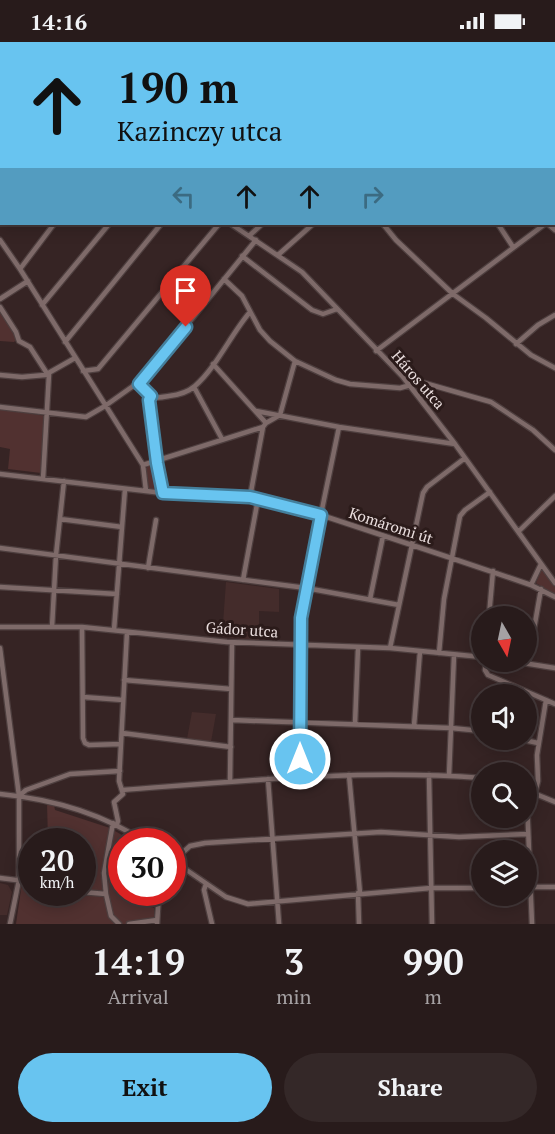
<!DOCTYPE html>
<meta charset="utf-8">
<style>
:root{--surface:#281b1b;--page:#342828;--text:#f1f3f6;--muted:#a5a1a3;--line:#44393a;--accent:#68c4f0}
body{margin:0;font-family:"PT Serif",serif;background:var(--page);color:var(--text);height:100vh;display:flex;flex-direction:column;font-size:22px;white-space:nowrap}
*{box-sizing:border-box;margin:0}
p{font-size:20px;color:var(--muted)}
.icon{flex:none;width:33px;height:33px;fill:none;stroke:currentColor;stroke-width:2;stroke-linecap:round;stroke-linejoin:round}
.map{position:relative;height:882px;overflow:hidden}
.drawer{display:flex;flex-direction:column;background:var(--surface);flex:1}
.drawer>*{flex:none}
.top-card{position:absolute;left:0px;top:0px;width:555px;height:183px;box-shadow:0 3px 15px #0003,0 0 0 2px var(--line);background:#68c4f0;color:#111;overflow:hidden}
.needle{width:39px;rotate:171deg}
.controls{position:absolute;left:471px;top:564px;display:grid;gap:12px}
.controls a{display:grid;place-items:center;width:66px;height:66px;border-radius:50%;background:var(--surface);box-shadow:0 3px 15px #0003,0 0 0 2px var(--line);font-size:30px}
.speed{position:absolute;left:18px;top:786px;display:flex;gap:12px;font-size:30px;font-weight:700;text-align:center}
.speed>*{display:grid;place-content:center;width:78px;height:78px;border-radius:50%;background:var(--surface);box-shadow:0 3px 15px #0003,0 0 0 2px var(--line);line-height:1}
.speed small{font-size:15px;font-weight:400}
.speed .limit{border:9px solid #d22;background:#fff;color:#111}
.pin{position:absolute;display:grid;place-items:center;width:51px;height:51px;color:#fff;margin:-62px -26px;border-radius:50% 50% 50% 0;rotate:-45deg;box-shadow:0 0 6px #0007}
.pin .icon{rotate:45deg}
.me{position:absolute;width:66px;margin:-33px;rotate:0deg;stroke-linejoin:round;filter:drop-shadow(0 0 4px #0008)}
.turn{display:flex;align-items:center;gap:21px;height:126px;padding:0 18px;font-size:27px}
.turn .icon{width:78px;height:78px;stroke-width:2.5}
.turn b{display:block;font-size:42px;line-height:51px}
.lanes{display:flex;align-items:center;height:57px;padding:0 18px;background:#0003;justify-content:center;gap:30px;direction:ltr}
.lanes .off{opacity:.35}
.eta{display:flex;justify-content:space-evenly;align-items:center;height:102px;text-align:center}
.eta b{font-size:36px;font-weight:800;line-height:42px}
.action{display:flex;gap:12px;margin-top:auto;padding:12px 18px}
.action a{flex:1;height:69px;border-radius:36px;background:var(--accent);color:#111;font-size:24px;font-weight:800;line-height:69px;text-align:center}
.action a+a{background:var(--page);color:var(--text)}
.status{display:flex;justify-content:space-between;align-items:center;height:42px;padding:0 30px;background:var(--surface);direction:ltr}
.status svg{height:16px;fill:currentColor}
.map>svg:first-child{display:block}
.built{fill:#442c2b}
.green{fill:#513130}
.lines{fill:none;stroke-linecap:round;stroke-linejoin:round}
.minor-casing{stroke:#4e3f3f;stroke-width:7}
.minor{stroke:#7e6a69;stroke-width:4.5}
.route-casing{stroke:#447f9c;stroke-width:15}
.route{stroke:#68c4f0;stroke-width:10}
.labels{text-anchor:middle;stroke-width:6;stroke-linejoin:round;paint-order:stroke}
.street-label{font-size:15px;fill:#eadede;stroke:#2b1b1a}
</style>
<div class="status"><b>14:16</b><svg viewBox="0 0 49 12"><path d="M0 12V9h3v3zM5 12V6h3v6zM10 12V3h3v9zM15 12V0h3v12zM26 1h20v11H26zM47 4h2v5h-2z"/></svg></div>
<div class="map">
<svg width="555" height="882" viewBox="0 0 555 882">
<rect width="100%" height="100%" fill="#362424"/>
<!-- built -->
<path class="built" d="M226 540 279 547V570L259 569V598L222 595Z
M192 670 216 672 211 700 187 697Z
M0 841 8 843 12 850 7 873H0Z"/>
<!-- green -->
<path class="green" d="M0 269 15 292 16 298 14 300 0 299Z
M0 367 46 374 41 431 8 427 10 407 0 405Z
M155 422 160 447 157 449 149 446 146 427 147 423Z
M542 526 555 545V553L536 541Z
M47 761 54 763 55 768 110 786 132 799 122 800V850L153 851 151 865 154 866 155 882H16L22 841H25V844L30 845 31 842 32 850H82V800L48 799Z"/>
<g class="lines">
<defs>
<path id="minor" d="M8 0 10 2
M119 0 120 2
M284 0 286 2
M353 0V2
M22 2 25 0
M78 2 79 0
M221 2 222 0
M0 74 2 73
M0 86 2 87
M554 97H555
M554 103 555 105
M0 161 2 159
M554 174 555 172
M231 182 302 230 403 335 455 402 555 541
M383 182 396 198 453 252 486 276 531 313 555 326
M498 182 513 205
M548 182 555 188
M249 194 262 182
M0 198 20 227 143 423 146 449
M278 213 313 182
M242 214 312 268 323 272 337 267
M20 227 54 182
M224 237 242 254 260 288 270 299 295 319 336 338 350 342 400 346 421 340 491 360 533 388 555 408
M0 257 28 239
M42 263 109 182
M0 265 16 290 19 299 30 305 48 333
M65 300 161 182
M516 302 538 283 555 273
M376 309 545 182
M213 322 266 381
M83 329 98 327 219 182
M0 333 22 335 45 333 75 316
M139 342 151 354 149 358 157 421 163 451
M194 345 222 397
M151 354C157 357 163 355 169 354 178 353 188 350 195 344 216 326 231 292 250 270
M0 365 86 375 105 364 143 337 256 198
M256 369 339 385 455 402
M143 423 263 385
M0 432 163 451 250 455 321 473 451 516 531 543 555 555
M43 437 49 332
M250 455 263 385 266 381 280 373 295 319
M60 477 122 485
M519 489 555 454
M0 506 306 546 399 563
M148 526 156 478
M243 538 258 457
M531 543 541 522
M0 545 117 552
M370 557 383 494
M489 574 493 529
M0 585H82L227 600 390 606 482 615
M52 585 56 513 64 439
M82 585 83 696 85 701 89 703 121 702
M114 588 125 447
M300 604 301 569 339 385
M0 606 19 754V838L10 882
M390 606 423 451 427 445 465 416
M439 611 444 557 460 474 465 468 490 450
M486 620 485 628 488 633 555 662
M517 620 555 626
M528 621 541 547
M124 638 231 647
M83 655 123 658
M232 678 451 686 482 689
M355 682 358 606
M414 684 420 609
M122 691 231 705
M524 698 538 701
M349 733 360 851
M429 733 432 882
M449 734 454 613
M300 736 302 604
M268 737 279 882
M230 740 232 601
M122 748C241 739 361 727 482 736
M526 748 555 760
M532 750 527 759 532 882
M535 751 538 739 537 713 546 658
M0 752C51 757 102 771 145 800
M19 754 26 748 70 732 120 729
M117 782 118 779 114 760 123 752 119 739 127 590
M172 818 226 855 248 862 431 846H482
M172 820 190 804 205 801 381 790 459 795 528 792
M0 836 32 840
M206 842 204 848 212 882
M526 845H555
M82 850 106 852 111 874 119 882
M358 851 359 882
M106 852 104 831 113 781
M129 882 157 878
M157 882 159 850"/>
</defs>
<!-- minor casing -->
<use href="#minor" class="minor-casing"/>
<!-- minor -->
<use href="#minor" class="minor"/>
</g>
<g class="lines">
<defs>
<path id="route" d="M186 285 139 342 151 354 149 358 157 421 163 451 250 455 321 473 301 576 300 717"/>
</defs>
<!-- route casing -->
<use href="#route" class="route-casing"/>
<!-- route -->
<use href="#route" class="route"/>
</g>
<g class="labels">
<!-- street labels -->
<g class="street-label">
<text transform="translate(418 338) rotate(49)" y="5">Háros utca</text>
<text transform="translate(391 484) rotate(18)" y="5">Komáromi út</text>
<text transform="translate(242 588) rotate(4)" y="5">Gádor utca</text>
</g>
</g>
</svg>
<div class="controls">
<a><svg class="needle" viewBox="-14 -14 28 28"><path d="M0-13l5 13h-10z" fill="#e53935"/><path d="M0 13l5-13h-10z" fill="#a5a1a3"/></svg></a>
<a><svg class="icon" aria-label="sound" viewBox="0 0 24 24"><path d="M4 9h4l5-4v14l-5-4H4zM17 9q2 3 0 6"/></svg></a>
<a><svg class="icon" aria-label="search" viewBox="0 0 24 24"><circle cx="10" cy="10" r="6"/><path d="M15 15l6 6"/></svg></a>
<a><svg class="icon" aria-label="layers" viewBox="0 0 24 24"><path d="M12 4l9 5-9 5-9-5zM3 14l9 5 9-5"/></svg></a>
</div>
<div class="speed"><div>20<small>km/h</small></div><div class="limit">30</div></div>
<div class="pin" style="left:186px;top:285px;background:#d93025"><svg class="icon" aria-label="arrive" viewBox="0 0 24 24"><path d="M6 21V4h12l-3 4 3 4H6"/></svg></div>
<svg class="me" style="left:300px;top:717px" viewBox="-20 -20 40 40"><circle r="17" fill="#68c4f0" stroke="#fff" stroke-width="3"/><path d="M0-11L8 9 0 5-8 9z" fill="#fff"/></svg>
<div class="top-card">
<div class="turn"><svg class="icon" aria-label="ahead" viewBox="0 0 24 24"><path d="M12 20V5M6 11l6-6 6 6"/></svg><div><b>190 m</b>Kazinczy utca</div></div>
<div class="lanes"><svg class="icon off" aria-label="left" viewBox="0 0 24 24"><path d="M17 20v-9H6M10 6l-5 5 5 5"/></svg><svg class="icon" aria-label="ahead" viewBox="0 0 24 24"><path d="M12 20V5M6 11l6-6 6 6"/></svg><svg class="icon" aria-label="ahead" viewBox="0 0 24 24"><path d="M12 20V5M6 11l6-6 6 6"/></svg><svg class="icon off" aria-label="right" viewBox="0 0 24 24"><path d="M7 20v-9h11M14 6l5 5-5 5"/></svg></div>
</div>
</div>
<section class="drawer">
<div class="eta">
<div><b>14:19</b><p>Arrival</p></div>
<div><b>3</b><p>min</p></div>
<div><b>990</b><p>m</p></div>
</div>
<div class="action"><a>Exit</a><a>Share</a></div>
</section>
